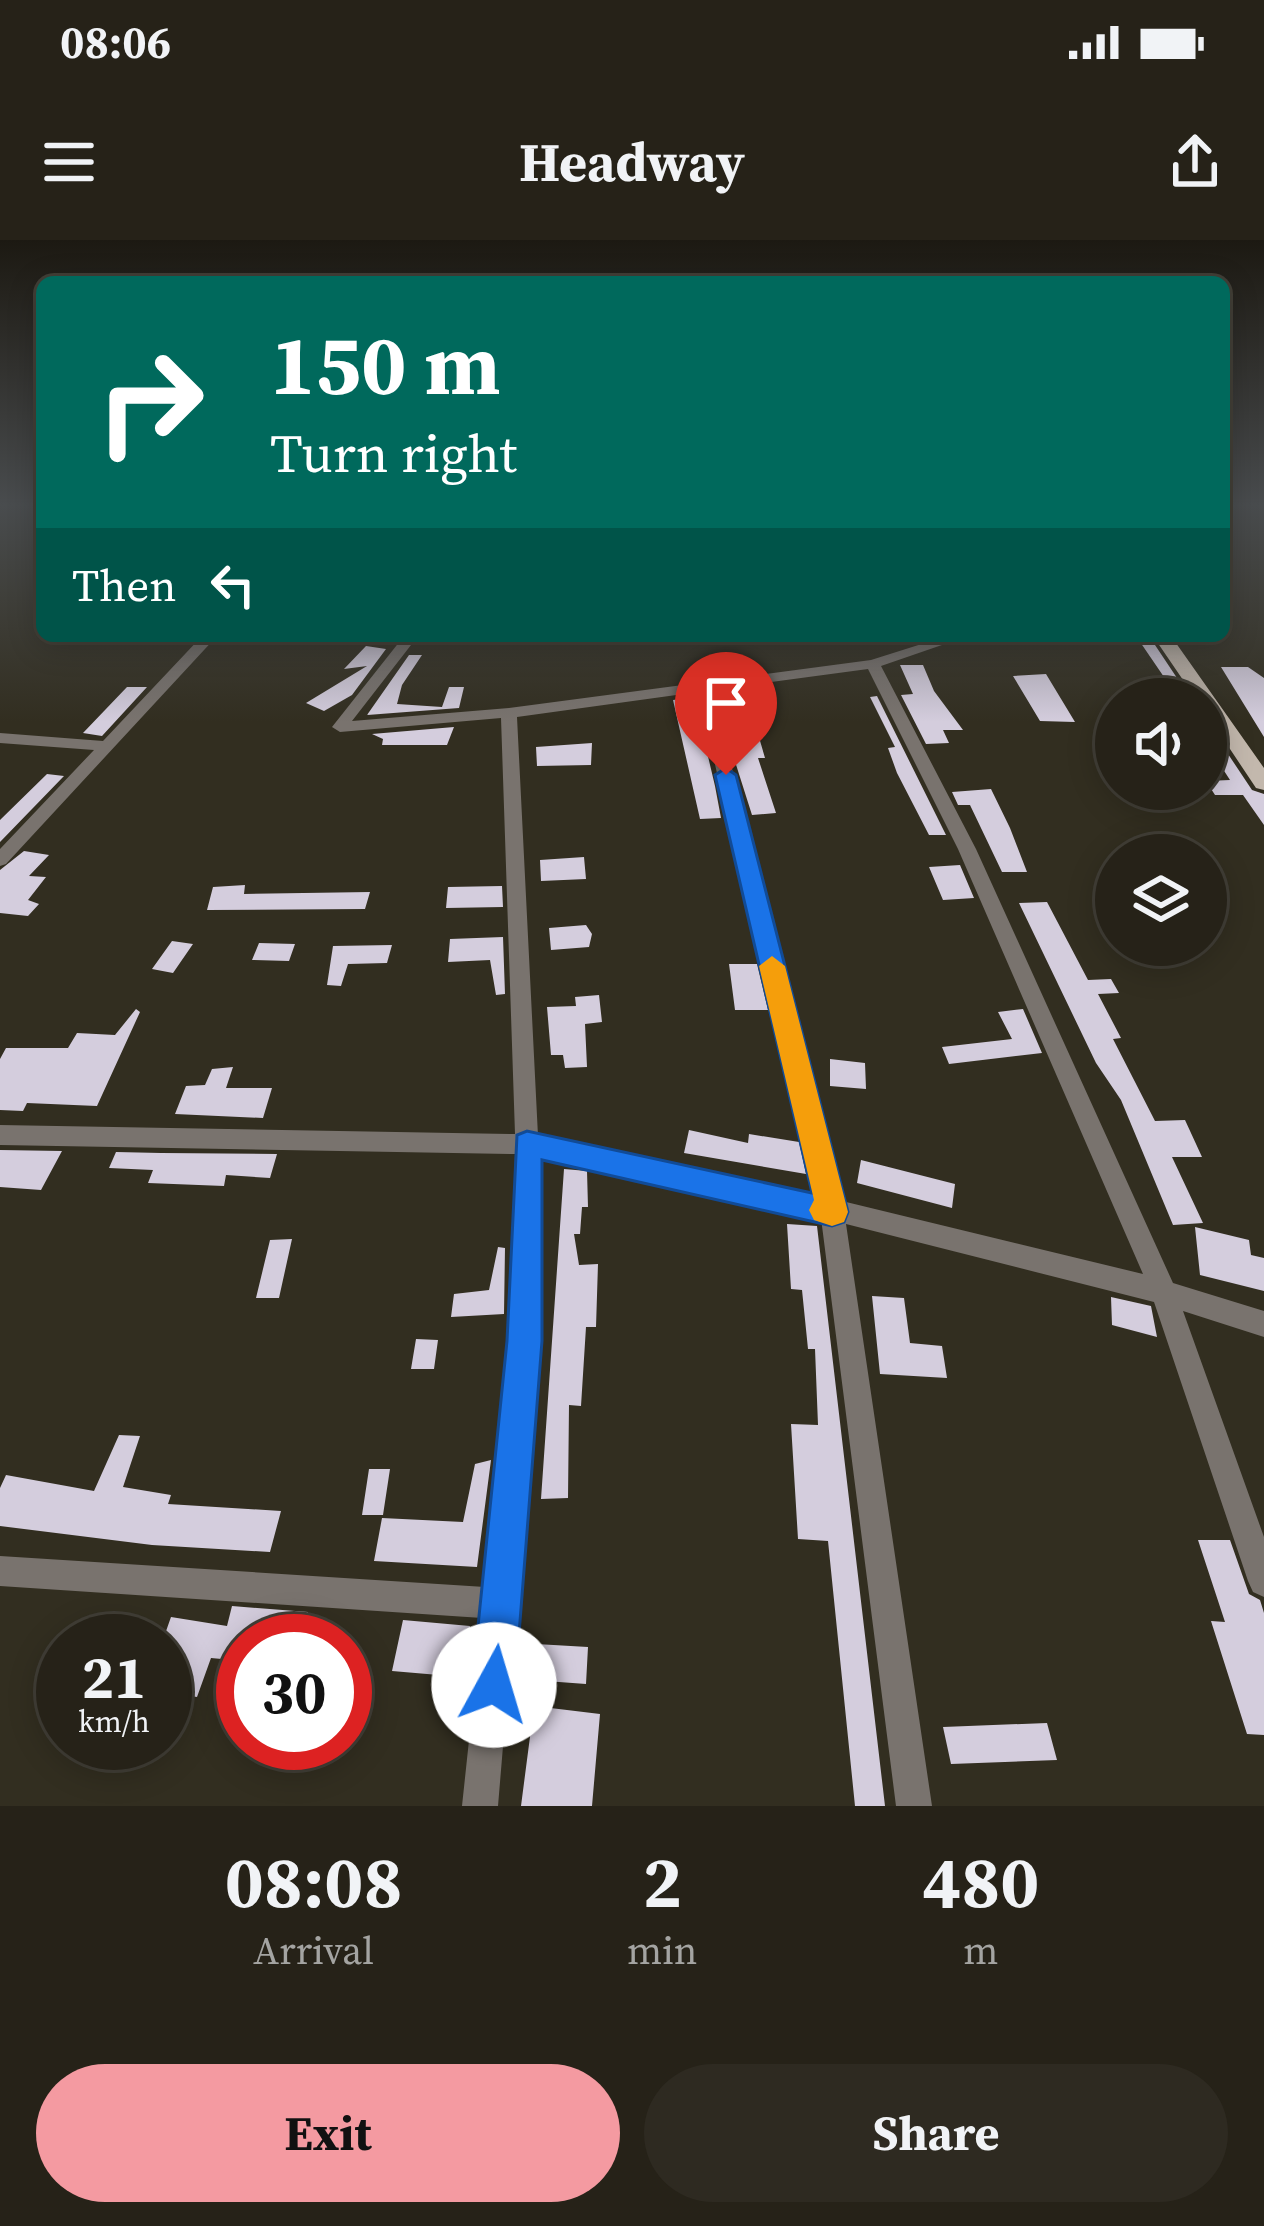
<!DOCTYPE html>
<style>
:root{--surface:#262218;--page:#2e2a21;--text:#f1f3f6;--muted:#a4a4a2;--line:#423f37;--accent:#f49aa1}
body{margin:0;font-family:"Source Serif 4",serif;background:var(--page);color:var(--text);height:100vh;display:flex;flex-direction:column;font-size:45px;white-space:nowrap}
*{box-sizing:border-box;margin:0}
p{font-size:39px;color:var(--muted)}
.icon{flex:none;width:66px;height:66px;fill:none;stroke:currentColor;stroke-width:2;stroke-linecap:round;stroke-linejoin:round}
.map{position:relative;height:1566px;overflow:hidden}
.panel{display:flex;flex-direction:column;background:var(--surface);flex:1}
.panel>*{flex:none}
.guide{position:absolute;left:36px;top:36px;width:1194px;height:366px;border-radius:18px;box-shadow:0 6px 30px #0003,0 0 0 3px var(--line);background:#00695c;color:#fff;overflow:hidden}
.buttons{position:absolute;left:1095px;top:438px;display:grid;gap:24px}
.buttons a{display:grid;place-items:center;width:132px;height:132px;border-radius:50%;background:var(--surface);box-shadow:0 6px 30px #0003,0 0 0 3px var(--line);font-size:60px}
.speed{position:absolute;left:36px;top:1374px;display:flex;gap:24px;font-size:60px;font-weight:700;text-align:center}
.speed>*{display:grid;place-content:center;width:156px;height:156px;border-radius:50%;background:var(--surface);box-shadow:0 6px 30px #0003,0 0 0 3px var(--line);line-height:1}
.speed small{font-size:30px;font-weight:400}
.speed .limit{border:18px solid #d22;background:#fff;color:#111}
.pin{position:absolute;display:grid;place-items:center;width:102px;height:102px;color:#fff;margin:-123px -51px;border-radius:50% 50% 50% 0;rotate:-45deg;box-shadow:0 0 12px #0007}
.pin .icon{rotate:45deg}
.me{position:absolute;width:132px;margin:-66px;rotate:6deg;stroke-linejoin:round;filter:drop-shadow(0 0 9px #0008)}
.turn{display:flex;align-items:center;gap:42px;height:252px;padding:0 36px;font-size:54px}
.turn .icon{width:156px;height:156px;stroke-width:2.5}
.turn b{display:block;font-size:84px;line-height:102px}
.then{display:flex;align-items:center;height:114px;padding:0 36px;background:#0003;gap:24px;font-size:45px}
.eta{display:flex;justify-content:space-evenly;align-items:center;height:204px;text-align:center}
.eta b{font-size:72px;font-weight:700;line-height:84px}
.action{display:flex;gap:24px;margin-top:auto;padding:24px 36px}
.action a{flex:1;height:138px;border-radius:72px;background:var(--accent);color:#111;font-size:48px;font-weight:700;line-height:138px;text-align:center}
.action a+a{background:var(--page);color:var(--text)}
.status{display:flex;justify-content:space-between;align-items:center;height:84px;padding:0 60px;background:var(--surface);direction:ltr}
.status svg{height:33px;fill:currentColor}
header{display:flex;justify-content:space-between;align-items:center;height:156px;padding:0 36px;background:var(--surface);font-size:54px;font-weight:700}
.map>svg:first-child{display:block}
.building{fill:#d4cddd}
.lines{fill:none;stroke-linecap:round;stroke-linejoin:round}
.minor{fill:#79736e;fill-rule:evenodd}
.major{fill:#c3b8ad;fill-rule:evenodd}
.route{fill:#1a73e8;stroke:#114b97;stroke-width:3}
.slow{fill:#f59e0b}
</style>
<div class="status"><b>08:06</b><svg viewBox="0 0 49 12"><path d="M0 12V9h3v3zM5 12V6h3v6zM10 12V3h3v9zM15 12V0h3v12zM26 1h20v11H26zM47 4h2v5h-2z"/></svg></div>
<header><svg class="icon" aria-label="menu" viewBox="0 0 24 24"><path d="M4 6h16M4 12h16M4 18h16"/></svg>Headway<svg class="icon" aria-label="share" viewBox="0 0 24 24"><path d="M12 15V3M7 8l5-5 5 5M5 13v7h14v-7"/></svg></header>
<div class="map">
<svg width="1264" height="1566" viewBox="0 0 1264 1566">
<rect width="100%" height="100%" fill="#322e20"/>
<!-- building -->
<path class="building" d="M1136 396H1149L1191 459H1179Z
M366 406 386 409 352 455 324 471 306 463 367 426 344 429Z
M409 415H422L402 445 397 464 442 467 449 447H464L459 468 367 475Z
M900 425H923L934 451 963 490H943L949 503 926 504 901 455 913 454Z
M1221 427H1248L1264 438V497Z
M1046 434 1075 482 1040 481 1013 436Z
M127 447H147L102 496 83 493Z
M877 456 946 595H929L897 533 888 508 895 507 870 457Z
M694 457 715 546 721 578 700 579 673 460Z
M754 480 765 518H758L776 573 752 575 732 512 738 511 730 481Z
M1206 481 1252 550 1264 554V585L1243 555H1215L1206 541 1230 540 1206 503Z
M454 487 447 505H382L383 499 372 494Z
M592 503 591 525 537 526 536 507Z
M47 534 64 536 0 602V580Z
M991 549 1010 588 1027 632H1002L970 565H958L952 552Z
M24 611 49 615 29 636 46 637 28 660 39 664 28 676 0 673V630Z
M584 617 586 639 541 641 540 620Z
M960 625 974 658 943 660 929 627Z
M245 645 244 654 370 652 365 669 207 670 213 647Z
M502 646 503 667 446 668 448 647Z
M1047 662 1088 740 1111 739 1119 753 1098 754 1121 798 1113 799 1155 881 1185 880 1202 917H1172L1203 983 1173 985 1121 860 1096 823 1019 663Z
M586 685 592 694 589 707 551 710 549 688Z
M503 697 505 754 496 755 490 720 448 722 450 699Z
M172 701 193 704 173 733 152 729Z
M259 703 295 704 289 721 252 720Z
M392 705 387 723 348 724 341 746 327 745 333 706Z
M729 724H757L768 770H735Z
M599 755 602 782 585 784 587 827 565 828 563 815H551L547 767 576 766 575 757Z
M136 769 140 772 97 866 27 863 23 871 0 870V819L6 808H68L77 793 115 795Z
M1023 769 1042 813 949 824 942 807 1012 799 998 772Z
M830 819 865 823 866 849 830 846Z
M233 827 226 848H272L263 878 175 874 186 846 205 845 212 829Z
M689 890 748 903 749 894 799 902 806 934 684 913Z
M0 910 62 911 41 950 0 947Z
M116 912 161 913 277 914 270 938 226 935 224 946 148 943 153 930 109 928Z
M861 920 955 944 952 968 857 943Z
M564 929 587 931 588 967H582L580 994H574L579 1025 598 1024 596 1087H586L581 1166 569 1165 568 1258 541 1259Z
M787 984 817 986 885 1566H855L828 1301 798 1299 791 1184 818 1185 815 1109H808L802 1050 791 1049Z
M1195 987 1249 1000 1251 1015 1264 1018V1051L1200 1035Z
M292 999 279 1058H256L270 1000Z
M498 1007 505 1008 504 1074 451 1077 454 1054 489 1050Z
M872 1056 904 1058 910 1103 942 1106 947 1138 880 1134Z
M1111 1057 1151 1066 1157 1097 1112 1085Z
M416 1099 438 1100 434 1129H411Z
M119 1195 140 1196 123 1247 171 1255 168 1264 281 1271 270 1312 152 1305 0 1286V1248L6 1235 94 1251Z
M491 1220 477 1327 374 1321 382 1278 463 1282 475 1224Z
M369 1229H390L383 1275H362Z
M1198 1300H1230L1249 1354 1260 1360 1264 1373V1495L1247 1494 1211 1381 1225 1382Z
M232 1366 308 1372 302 1401H243V1421L211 1418 197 1457 165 1452V1394L171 1377 227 1386Z
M403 1380 470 1386 462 1437 392 1431Z
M536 1404 588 1407 586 1444 532 1440Z
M534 1466 600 1474 592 1566H521Z
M1047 1483 1057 1520 951 1524 943 1487Z"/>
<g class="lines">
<!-- minor -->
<path class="minor" d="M202 396H217L6 624 0 626V609L94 510 0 503V493L103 501Z
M404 396H418L352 481 509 468 871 420 947 396H968L881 426 976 609 1173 1043 1264 1071V1097L1183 1071 1264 1297V1357L1253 1352 1248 1341 1154 1062 846 984 932 1566H896L821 978 539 916 537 1101 516 1356 519 1364 514 1375 498 1566H462L482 1378 0 1346V1316L485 1347 511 1101 515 914 0 905V885L515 894 501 478 340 492 332 487ZM868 429 958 609 1143 1034 842 961 712 450ZM698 452 816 955 538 896 517 477Z"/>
<!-- major -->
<path class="major" d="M1153 396H1171L1264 528V550L1256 548 1206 473V459H1196Z"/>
</g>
<!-- sky -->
<linearGradient id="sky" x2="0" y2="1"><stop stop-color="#1c1912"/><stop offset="0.55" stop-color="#494c4e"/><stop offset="1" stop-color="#494c4e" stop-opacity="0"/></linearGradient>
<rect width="1264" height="482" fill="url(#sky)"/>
<!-- route -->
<path class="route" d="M726 528 736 535 848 972 844 982 832 986 542 920V1101L515 1445 509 1460 494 1466 479 1460 472 1445 507 1101 517 895 527 891 812 953 715 535Z"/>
<!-- slow -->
<path class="slow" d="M772 716 785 726 848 972 844 982 832 986 814 980 809 970 814 960 759 726Z"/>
</svg>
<div class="buttons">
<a><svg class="icon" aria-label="sound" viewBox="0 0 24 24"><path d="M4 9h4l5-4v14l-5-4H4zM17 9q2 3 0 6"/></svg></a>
<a><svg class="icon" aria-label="layers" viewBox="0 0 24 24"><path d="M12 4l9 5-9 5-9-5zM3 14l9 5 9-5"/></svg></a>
</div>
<div class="speed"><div>21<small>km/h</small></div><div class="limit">30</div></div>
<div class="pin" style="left:726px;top:535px;background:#d93025"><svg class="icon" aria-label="arrive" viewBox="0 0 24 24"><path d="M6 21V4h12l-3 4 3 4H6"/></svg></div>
<svg class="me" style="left:494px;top:1445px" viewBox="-20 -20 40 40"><circle r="19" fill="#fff"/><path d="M0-13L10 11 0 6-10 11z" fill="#1a73e8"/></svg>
<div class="guide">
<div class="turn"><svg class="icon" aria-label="right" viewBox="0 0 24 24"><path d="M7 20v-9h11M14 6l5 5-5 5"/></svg><div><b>150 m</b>Turn right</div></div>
<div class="then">Then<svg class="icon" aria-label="left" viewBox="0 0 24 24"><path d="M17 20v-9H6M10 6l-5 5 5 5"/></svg></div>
</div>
</div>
<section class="panel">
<div class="eta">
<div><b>08:08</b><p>Arrival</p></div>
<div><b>2</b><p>min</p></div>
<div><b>480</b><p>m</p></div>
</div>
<div class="action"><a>Exit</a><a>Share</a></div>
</section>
